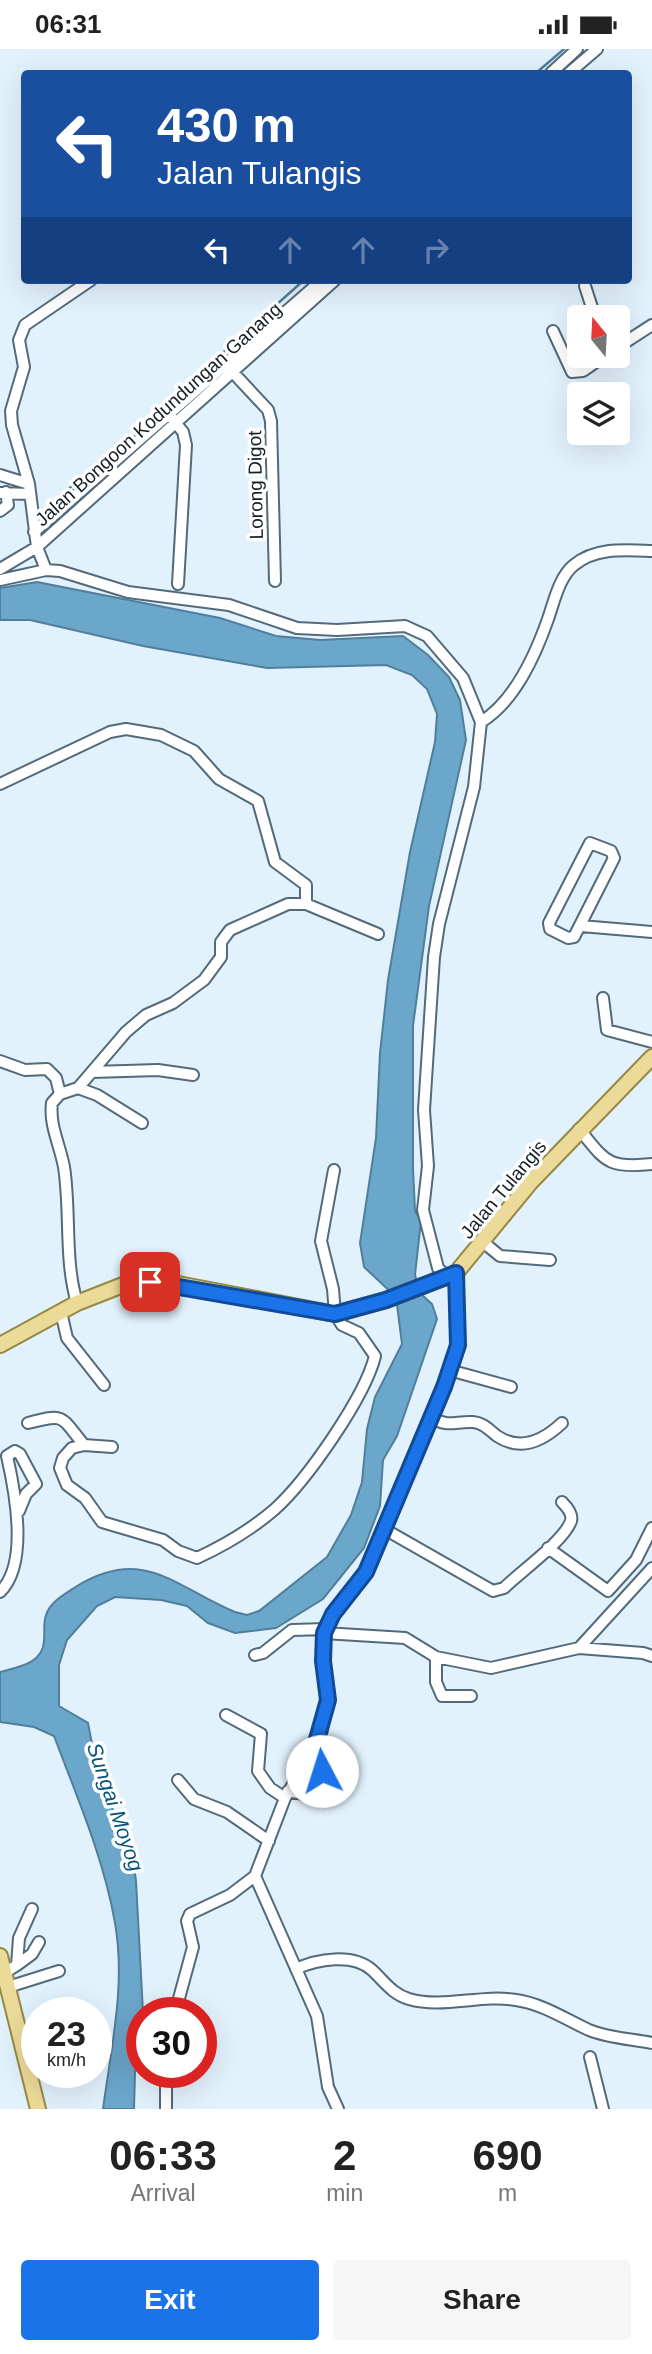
<!DOCTYPE html>
<style>
:root{--surface:#fff;--page:#f6f6f6;--text:#222;--muted:#767676;--accent:#1a73e8}
body{margin:0;font-family:Helvetica,sans-serif;background:var(--page);color:var(--text);height:100vh;display:flex;flex-direction:column;font-size:26px;white-space:nowrap}
*{box-sizing:border-box;margin:0}
p{font-size:23px;color:var(--muted)}
.icon{flex:none;width:38px;height:38px;fill:none;stroke:currentColor;stroke-width:2;stroke-linecap:round;stroke-linejoin:round}
.map{position:relative;height:2060px;overflow:hidden}
.panel{display:flex;flex-direction:column;background:var(--surface);flex:1}
.panel>*{flex:none}
.banner{position:absolute;left:21px;top:21px;width:611px;height:214px;border-radius:7px;box-shadow:0 7px 28px #0002;background:#1a4fa0;color:#fff;overflow:hidden}
.needle{width:46px;rotate:342deg}
.buttons{position:absolute;left:567px;top:256px;display:grid;gap:14px}
.buttons a{display:grid;place-items:center;width:63px;height:63px;border-radius:7px;background:var(--surface);box-shadow:0 7px 28px #0002;font-size:35px}
.speed{position:absolute;left:21px;top:1948px;display:flex;gap:14px;font-size:35px;font-weight:700;text-align:center}
.speed>*{display:grid;place-content:center;width:91px;height:91px;border-radius:50%;background:var(--surface);box-shadow:0 7px 28px #0002;line-height:1}
.speed small{font-size:18px;font-weight:400}
.speed .limit{border:10px solid #d22;background:#fff;color:#111}
.pin{position:absolute;display:grid;place-items:center;width:60px;height:60px;color:#fff;margin:-30px;border-radius:14px;box-shadow:0 4px 10px #0006}
.me{position:absolute;width:77px;margin:-38px;rotate:355deg;stroke-linejoin:round;filter:drop-shadow(0 0 5px #0008)}
.turn{display:flex;align-items:center;gap:24px;height:147px;padding:0 21px;font-size:32px}
.turn .icon{width:91px;height:91px;stroke-width:2.5}
.turn b{display:block;font-size:49px;line-height:60px}
.lanes{display:flex;align-items:center;height:66px;padding:0 21px;background:#0003;justify-content:center;gap:35px;direction:ltr}
.lanes .off{opacity:.35}
.eta{display:flex;justify-content:space-evenly;align-items:center;height:119px;text-align:center}
.eta b{font-size:42px;font-weight:600;line-height:49px}
.cta{display:flex;gap:14px;margin-top:auto;padding:14px 21px}
.cta a{flex:1;height:80px;border-radius:7px;background:var(--accent);color:#fff;font-size:28px;font-weight:600;line-height:80px;text-align:center}
.cta a+a{background:var(--page);color:var(--text)}
.status{display:flex;justify-content:space-between;align-items:center;height:49px;padding:0 35px;background:var(--surface);direction:ltr}
.status svg{height:19px;fill:currentColor}
.map>svg:first-child{display:block}
.water{fill:#6ba6cb;stroke:#517e9a;stroke-width:2}
.lines{fill:none;stroke-linecap:round;stroke-linejoin:round}
.stream{stroke:#517e9a;stroke-width:2.5}
.minor-casing{stroke:#526a7a;stroke-width:14}
.major-casing{stroke:#978944;stroke-width:18}
.minor{stroke:#fff;stroke-width:10}
.major{stroke:#ebda98;stroke-width:14}
.route-casing{stroke:#114b97;stroke-width:18}
.route{stroke:#1a73e8;stroke-width:12}
.labels{text-anchor:middle;stroke-width:7;stroke-linejoin:round;paint-order:stroke}
.street-label{font-size:19px;fill:#151f26;stroke:#fff}
.water-label{font-size:21px;font-style:italic;fill:#075478;stroke:#fff}
</style>
<div class="status"><b>06:31</b><svg viewBox="0 0 49 12"><path d="M0 12V9h3v3zM5 12V6h3v6zM10 12V3h3v9zM15 12V0h3v12zM26 1h20v11H26zM47 4h2v5h-2z"/></svg></div>
<div class="map">
<svg width="652" height="2060" viewBox="0 0 652 2060">
<rect width="100%" height="100%" fill="#e2f2fd"/>
<!-- water -->
<path class="water" d="M37 533 220 569 276 587 320 591 403 587 428 606 449 628 460 651 466 691 429 857 413 977V1119L415 1162 421 1172 415 1226 421 1245 432 1255 437 1270 397 1387 383 1411 380 1457 364 1499 323 1550 276 1579 235 1584 208 1574 187 1557 161 1551 115 1548 97 1557 67 1591 59 1616V1657L88 1674 96 1716 134 1817 136 1832 143 1963 142 2007 135 2023 134 2060H103C111 1999 126 1936 115 1874 104 1810 77 1748 54 1687L34 1678 0 1673V1623C17 1618 43 1615 44 1592 45 1583 43 1574 46 1566 51 1552 65 1545 77 1537 145 1496 176 1539 235 1563L247 1566 259 1562 327 1508 351 1466 362 1433 367 1380 375 1348 402 1295 396 1248 364 1218 360 1194 376 1089 380 1004 388 931 410 803 435 693 437 665 427 640 412 626 386 616 267 619 143 597 30 571H0V539Z"/>
<g class="lines">
<!-- stream -->
<path class="stream" d="M536 24 564 0
M159 361 304 231
M143 375 153 366
M37 468 123 392"/>
<defs>
<path id="minor" d="M551 24 577 0
M569 24 597 0
M585 237 595 268
M553 282 572 323 583 322 606 306
M618 298 652 276
M227 317 268 361 271 372 275 532
M171 368 183 383 186 396 178 535
M0 426 29 435
M0 444 30 445
M0 462 8 456 6 443
M34 483 322 231
M0 520 37 498 335 231
M46 521 37 498 29 435 12 376 11 362 24 318 19 291 25 276 91 231
M0 531 46 521 60 522 128 543 229 556 297 579 337 581 405 577 427 587 463 629 481 673 474 738 439 875 434 908 424 1061 428 1117 423 1161 438 1219 447 1228
M481 673C515 652 535 607 548 570 554 553 559 528 574 516 596 498 625 501 652 502
M0 735 110 683 126 680 161 686 194 702 219 730 258 752 275 813 306 836V855
M590 794 611 802 614 809 574 888 568 889 550 880 549 874Z
M581 877 652 883
M603 949 607 981 652 993
M0 1012 25 1021 47 1020 56 1029 60 1045
M92 1023 158 1021 193 1026
M78 1039 97 1046 142 1074
M579 1080C605 1111 606 1120 652 1115
M483 1193 500 1207 550 1211
M77 1254C64 1210 71 1163 64 1118 60 1096 49 1076 52 1054L60 1045 78 1039 126 983 146 966 173 954 204 931 221 908V893L230 881 288 855H306L378 885
M61 1263 67 1289 104 1336
M449 1321 511 1338
M431 1368C448 1379 455 1372 473 1373 484 1374 489 1381 497 1387 521 1403 544 1391 562 1374
M28 1374C66 1364 60 1367 84 1396
M112 1398 84 1396 72 1399 63 1409 60 1419 67 1436 85 1449 102 1473 163 1491 178 1502 197 1509C225 1496 252 1480 275 1460 307 1431 365 1348 375 1307L359 1284 342 1276 335 1265 333 1240 321 1192 334 1121
M386 1481 493 1542 504 1539C520 1523 564 1492 571 1472 573 1465 567 1458 562 1453
M548 1499 608 1542 636 1511 652 1479
M0 1543C29 1515 15 1442 7 1407L15 1402 20 1405 36 1435 26 1445 19 1462
M324 1584 405 1589 436 1608 491 1619 579 1599 643 1604 652 1607
M579 1599 652 1519
M255 1606 263 1604 292 1581 326 1580
M436 1608V1633L442 1647H471
M226 1666 261 1685 258 1722 270 1739 285 1749
M178 1731 194 1750 227 1763 269 1792
M288 1742 307 1746 315 1741 322 1722 315 1701
M17 1916 32 1905 39 1893
M296 1920C317 1910 353 1904 372 1921 384 1932 392 1945 409 1950 443 1960 481 1945 516 1951 543 1955 565 1970 589 1981 608 1989 632 1990 652 1994
M4 1924 17 1916 19 1889 32 1860
M8 1938 59 1922
M175 1964 193 1898 187 1872 190 1865 230 1846 255 1827
M590 2008 603 2060
M166 2023V2060
M338 2060 328 2038 317 1967 255 1827 285 1749 320 1689 328 1651 323 1612 324 1584 333 1565 366 1523 449 1321 458 1296 456 1224"/>
<path id="major" d="M0 1296 77 1254 128 1234 178 1235 335 1265 386 1251 456 1224 530 1134 652 1008
M0 1907 38 2060"/>
</defs>
<!-- minor casing -->
<use href="#minor" class="minor-casing"/>
<!-- major casing -->
<use href="#major" class="major-casing"/>
<!-- minor -->
<use href="#minor" class="minor"/>
<!-- major -->
<use href="#major" class="major"/>
</g>
<g class="lines">
<defs>
<path id="route" d="M150 1233 335 1265 386 1251 456 1224 458 1296 444 1338 366 1523 333 1565 324 1584 323 1612 328 1651 314 1701 322 1722"/>
</defs>
<!-- route casing -->
<use href="#route" class="route-casing"/>
<!-- route -->
<use href="#route" class="route"/>
</g>
<g class="labels">
<!-- street labels -->
<g class="street-label">
<text transform="translate(158 365) rotate(-42)" y="7">Jalan Bongoon Kodundungan Ganang</text>
<text transform="translate(255 436) rotate(-91)" y="7">Lorong Digot</text>
<text transform="translate(503 1140) rotate(-50)" y="7">Jalan Tulangis</text>
</g>
<!-- water labels -->
<g class="water-label">
<text transform="translate(115 1758) rotate(71)" y="7">Sungai Moyog</text>
</g>
</g>
</svg>
<div class="buttons">
<a><svg class="needle" viewBox="-14 -14 28 28"><path d="M0-13l5 13h-10z" fill="#e53935"/><path d="M0 13l5-13h-10z" fill="#767676"/></svg></a>
<a><svg class="icon" aria-label="layers" viewBox="0 0 24 24"><path d="M12 4l9 5-9 5-9-5zM3 14l9 5 9-5"/></svg></a>
</div>
<div class="speed"><div>23<small>km/h</small></div><div class="limit">30</div></div>
<div class="pin" style="left:150px;top:1233px;background:#d93025"><svg class="icon" aria-label="arrive" viewBox="0 0 24 24"><path d="M6 21V4h12l-3 4 3 4H6"/></svg></div>
<svg class="me" style="left:322px;top:1722px" viewBox="-20 -20 40 40"><circle r="19" fill="#fff"/><path d="M0-13L10 11 0 6-10 11z" fill="#1a73e8"/></svg>
<div class="banner">
<div class="turn"><svg class="icon" aria-label="left" viewBox="0 0 24 24"><path d="M17 20v-9H6M10 6l-5 5 5 5"/></svg><div><b>430 m</b>Jalan Tulangis</div></div>
<div class="lanes"><svg class="icon" aria-label="left" viewBox="0 0 24 24"><path d="M17 20v-9H6M10 6l-5 5 5 5"/></svg><svg class="icon off" aria-label="ahead" viewBox="0 0 24 24"><path d="M12 20V5M6 11l6-6 6 6"/></svg><svg class="icon off" aria-label="ahead" viewBox="0 0 24 24"><path d="M12 20V5M6 11l6-6 6 6"/></svg><svg class="icon off" aria-label="right" viewBox="0 0 24 24"><path d="M7 20v-9h11M14 6l5 5-5 5"/></svg></div>
</div>
</div>
<section class="panel">
<div class="eta">
<div><b>06:33</b><p>Arrival</p></div>
<div><b>2</b><p>min</p></div>
<div><b>690</b><p>m</p></div>
</div>
<div class="cta"><a>Exit</a><a>Share</a></div>
</section>
